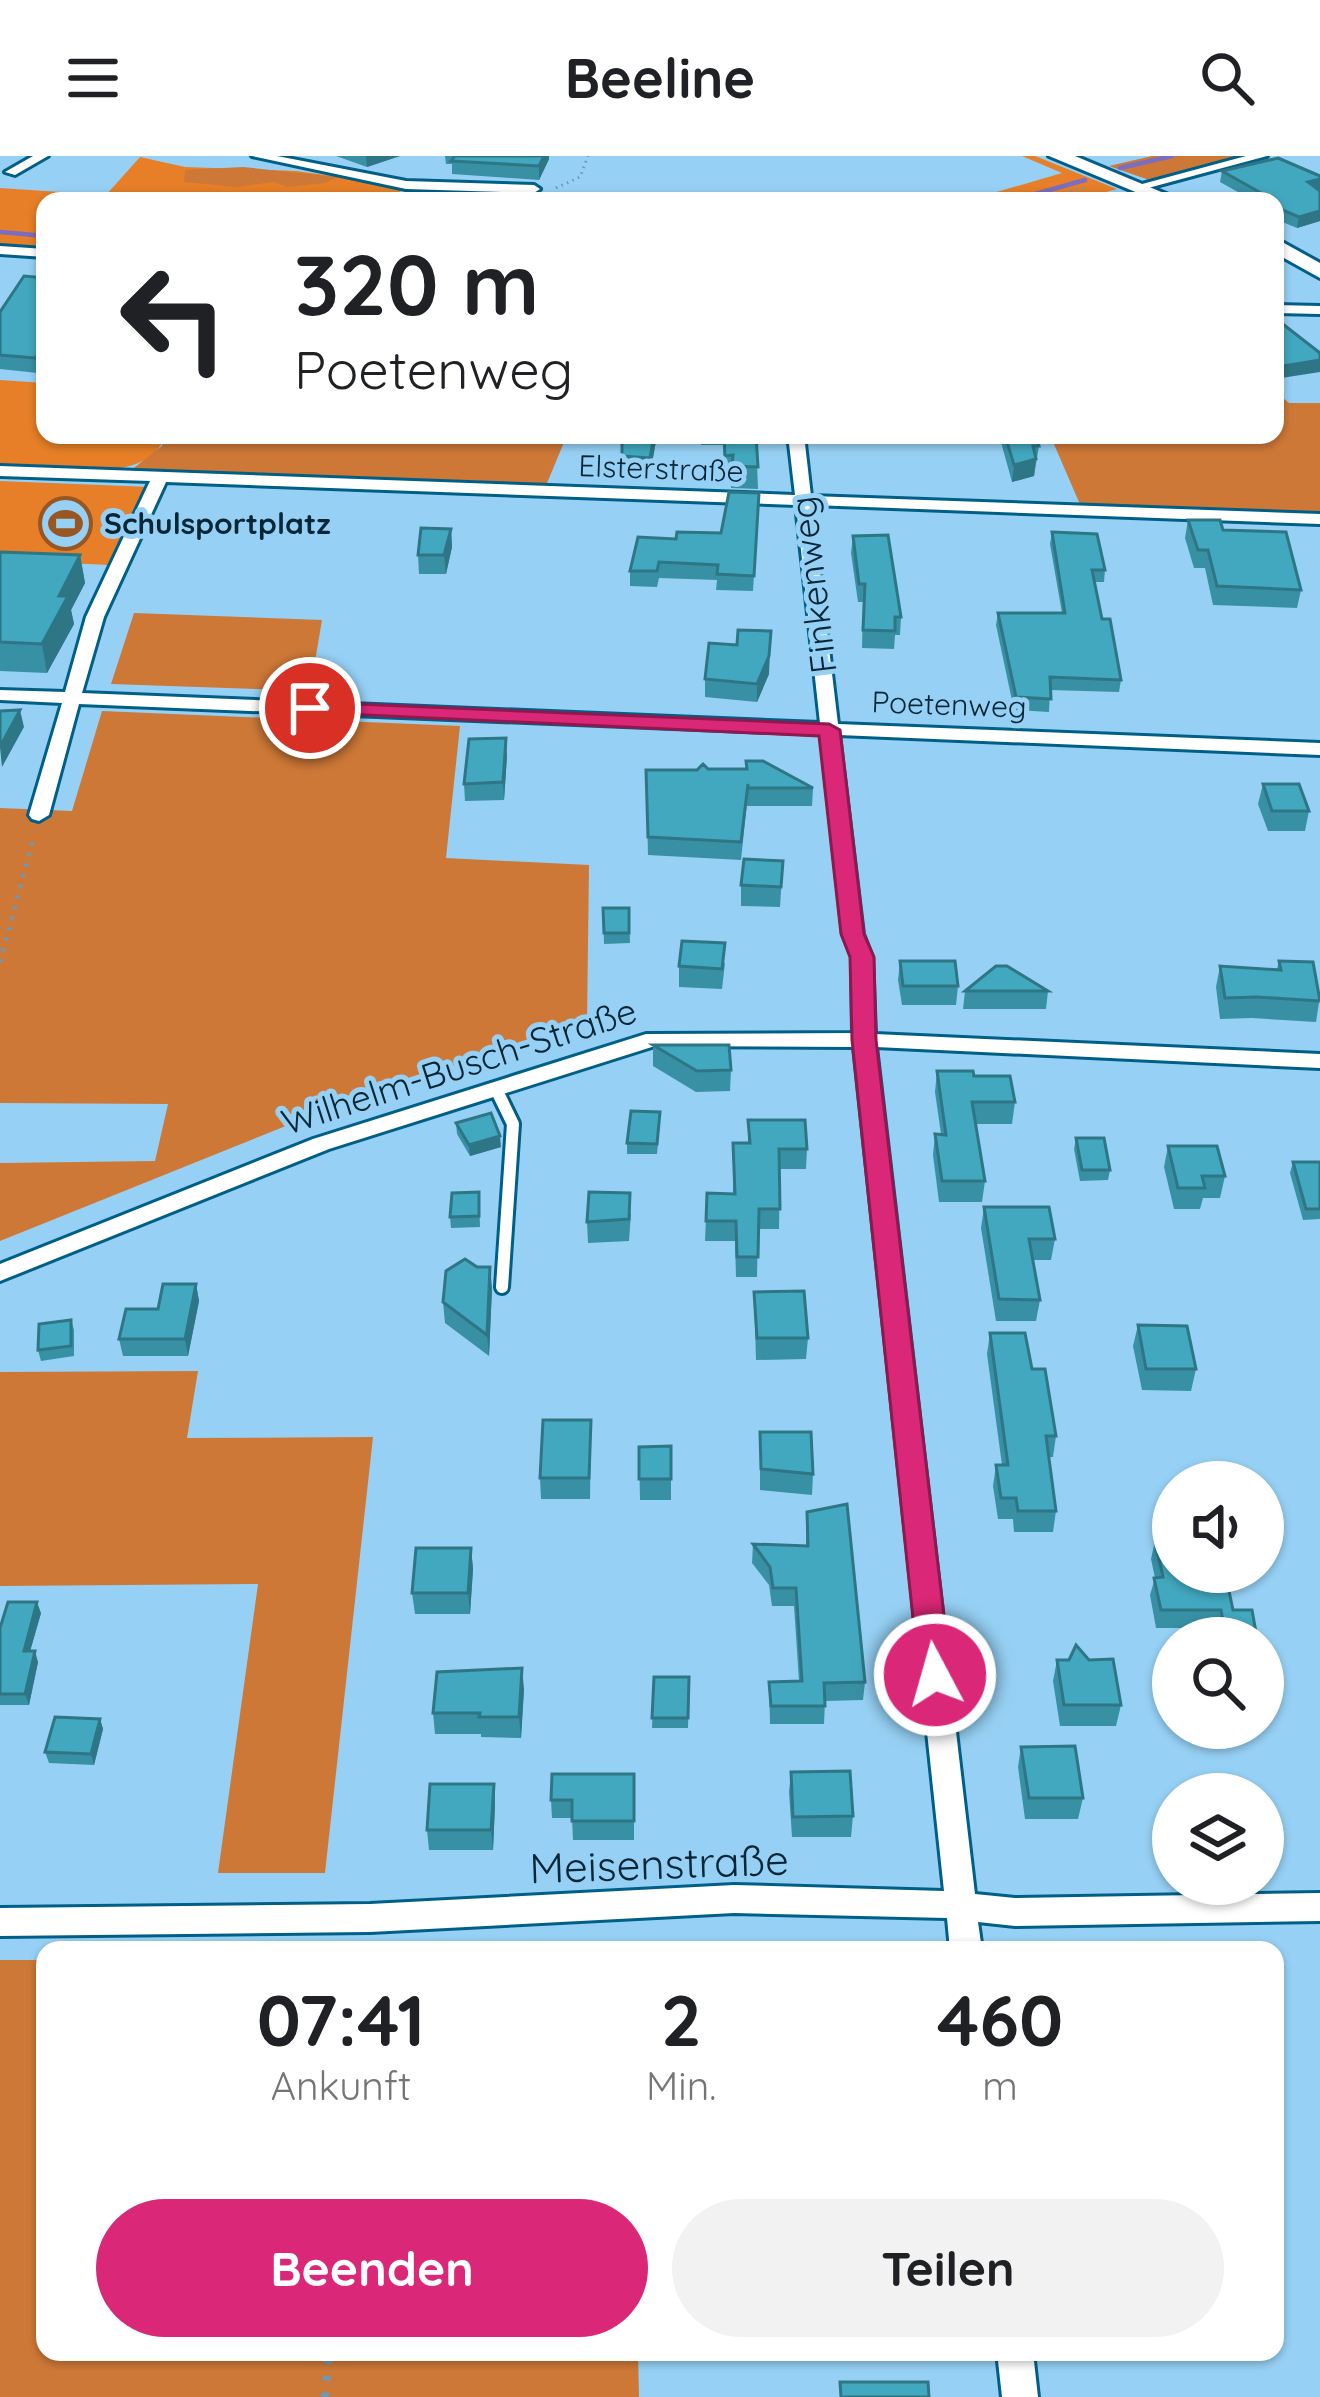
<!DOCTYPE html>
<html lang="de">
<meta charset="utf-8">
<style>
:root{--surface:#fff;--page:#f2f2f2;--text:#202124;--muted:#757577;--accent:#db2777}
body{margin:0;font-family:Quicksand,sans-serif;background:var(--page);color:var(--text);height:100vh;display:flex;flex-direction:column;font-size:45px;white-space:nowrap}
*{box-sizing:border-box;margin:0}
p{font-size:39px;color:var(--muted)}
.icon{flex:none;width:66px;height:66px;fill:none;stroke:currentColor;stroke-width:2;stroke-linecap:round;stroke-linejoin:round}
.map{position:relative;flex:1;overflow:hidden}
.panel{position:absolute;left:36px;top:1785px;width:1248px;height:420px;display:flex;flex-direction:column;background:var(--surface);border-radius:24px;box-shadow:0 3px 9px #0004}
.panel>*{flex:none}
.guide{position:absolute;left:36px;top:36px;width:1248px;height:252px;border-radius:24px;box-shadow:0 3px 9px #0004;background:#fff;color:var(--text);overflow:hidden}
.tools{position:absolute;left:1152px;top:1305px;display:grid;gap:24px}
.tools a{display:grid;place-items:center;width:132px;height:132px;border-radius:50%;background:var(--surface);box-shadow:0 3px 9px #0004;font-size:60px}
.pin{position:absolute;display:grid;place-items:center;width:102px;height:102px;color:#fff;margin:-51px;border:6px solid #fff;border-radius:50%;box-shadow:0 3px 12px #0007}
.me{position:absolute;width:132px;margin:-66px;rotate:354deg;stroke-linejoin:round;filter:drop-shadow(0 0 9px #0008)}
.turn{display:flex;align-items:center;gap:42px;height:252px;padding:0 60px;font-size:54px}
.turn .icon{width:156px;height:156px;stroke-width:2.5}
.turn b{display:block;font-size:84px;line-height:102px}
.eta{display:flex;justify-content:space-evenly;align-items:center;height:204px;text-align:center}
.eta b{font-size:72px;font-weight:700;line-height:84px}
.button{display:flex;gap:24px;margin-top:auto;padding:24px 60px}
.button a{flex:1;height:138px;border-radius:72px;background:var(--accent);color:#fff;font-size:48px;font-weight:700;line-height:138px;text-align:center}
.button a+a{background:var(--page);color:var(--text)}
header{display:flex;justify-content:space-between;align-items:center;height:156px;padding:0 60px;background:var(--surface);font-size:54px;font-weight:700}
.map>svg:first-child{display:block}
.green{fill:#e67f27}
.forest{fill:#cd7837}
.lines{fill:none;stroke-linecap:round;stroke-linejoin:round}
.stream{stroke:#7a6dc2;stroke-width:4.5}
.lane-casing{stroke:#005f87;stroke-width:18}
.street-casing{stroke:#005f87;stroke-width:6}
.secondary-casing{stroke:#005f87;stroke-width:6}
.path-far2{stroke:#689bb9;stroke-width:3;stroke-dasharray:1.5 4.5;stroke-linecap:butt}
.path-far1{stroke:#689bb9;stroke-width:4.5;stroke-dasharray:3 8;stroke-linecap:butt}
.path{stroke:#689bb9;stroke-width:8;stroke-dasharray:4.5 12;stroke-linecap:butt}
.lane{stroke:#fff;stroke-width:12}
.street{fill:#fff;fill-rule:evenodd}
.secondary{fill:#fff;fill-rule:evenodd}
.wall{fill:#3890a4}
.shaded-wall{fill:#2e7686}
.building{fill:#41a8bf;stroke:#2e7686;stroke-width:3}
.route{fill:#db2777;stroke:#8e194d;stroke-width:3}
.labels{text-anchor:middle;stroke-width:10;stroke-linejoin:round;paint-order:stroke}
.far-street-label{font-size:30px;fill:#042637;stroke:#96d1f5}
.far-poi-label{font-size:30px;font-weight:bold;fill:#042637;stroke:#96d1f5;text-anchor:start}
.street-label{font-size:36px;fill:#042637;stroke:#96d1f5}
.near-street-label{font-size:42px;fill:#042637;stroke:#96d1f5}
</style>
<header><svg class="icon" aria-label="menu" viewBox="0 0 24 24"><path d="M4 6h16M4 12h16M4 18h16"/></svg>Beeline<svg class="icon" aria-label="search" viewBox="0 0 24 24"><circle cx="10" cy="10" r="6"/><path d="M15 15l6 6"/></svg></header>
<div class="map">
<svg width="1320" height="2241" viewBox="0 0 1320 2241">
<rect width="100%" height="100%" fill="#96d1f5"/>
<!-- green -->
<path class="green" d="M1022 0H1035L1117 33 1073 45H966L1062 17Z
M140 1 185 11 296 15 405 30 392 45H45V94L0 92V32L106 39Z
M0 224 45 227V279H165C151 332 44 312 0 310Z
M0 325 150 331 109 409 0 404Z"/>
<!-- forest -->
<path class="forest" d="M1152 0H1250L1149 24 1109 10Z
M243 11 338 21 325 27 288 31 273 26 237 31 184 26 185 14Z
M1275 235 1289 247H1320V360L1082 353 1050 279H1275Z
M165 279H567L545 332 130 315 162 290Z
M134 457 322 464 310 535 111 528Z
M102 555 460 570 446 702 589 709 587 868 373 935 0 1085V1007L155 1005 168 948 0 947V652L72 655Z
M198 1215 187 1282 373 1281 325 1717H218L258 1428 0 1430V1216Z
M0 1804H45V2196H638L639 2241H0Z"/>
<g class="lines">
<!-- stream -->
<path class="stream" d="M1120 12 1172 0
M1010 45 1085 24
M0 76 45 80"/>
<defs>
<path id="lane" d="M496 933 513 968 502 1131"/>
<path id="street" d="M33 0H48L15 19 5 16Z
M252 0H277L406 25 534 29 540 33 534 37 406 33Z
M1246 0H1267L1137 35 1131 31Z
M0 90 45 93V101L0 98Z
M1275 149 1320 150V158L1275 157Z
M788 279H804L811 340 1320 358V368L812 349 838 568 1320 587V599L839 579 863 778 872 801 875 878 1320 898V912L876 891 975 1738 1015 1742 1320 1737V1765L1015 1770 978 1766 982 1794H950L947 1762 734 1757 370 1776 0 1780V1752L370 1748 734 1729 944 1735 854 891 655 890 329 993 0 1125V1108L313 983 646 878 853 877 852 801 843 778 821 578 79 548 49 659 39 665 32 663 29 659 62 547 0 544V534L65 536 86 461 150 325 0 320V310L795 339ZM166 326 796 349 820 567 82 537 104 461Z
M997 2196H1033L1038 2241H1002Z"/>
<path id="secondary" d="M1049 0H1075L1183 45H1157Z
M1275 82 1320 107V122L1275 97Z"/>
</defs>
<!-- lane casing -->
<use href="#lane" class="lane-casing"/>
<!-- street casing -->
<use href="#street" class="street-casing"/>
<!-- secondary casing -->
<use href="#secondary" class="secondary-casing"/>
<!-- path-far2 -->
<path class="path-far2" d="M556 32 580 21 588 0
M1036 45 1084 32"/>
<!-- path-far1 -->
<path class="path-far1" d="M0 806 34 679"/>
<!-- path -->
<path class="path" d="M325 2241 329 2196"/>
<!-- lane -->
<use href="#lane" class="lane"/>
<!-- street -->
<use href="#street" class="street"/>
<!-- secondary -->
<use href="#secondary" class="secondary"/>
</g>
<!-- wall -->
<path class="wall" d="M336 0H400L367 11Z
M445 0H549V3L539 24 452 18V8H446Z
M1222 15 1318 34 1320 65 1297 72 1275 63V45H1254L1220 26Z
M45 122 38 217 0 213V156Z
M622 279H657L650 319 623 318Z
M701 279H756L758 333 731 332V322H725L723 289H701Z
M999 279H1036L1039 290 1034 320 1012 326Z
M759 337 753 435 716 434 717 424 659 422 657 431 630 430V415L676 383 721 377Z
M1188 364 1301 434 1297 452 1213 449 1205 412H1194L1185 382Z
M451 373 452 391 446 418H419L418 399Z
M1052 376 1105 414 1104 426H1095L1102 463 1121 524 1119 536 1050 534 1049 556 1014 554 996 469 998 457H1062L1050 388Z
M853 380 901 461 900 479H895L894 493 862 492 863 446H858L851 397Z
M0 396 80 399 85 427 71 454 74 468 47 517 0 515Z
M769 518 757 546 705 541V523Z
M507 600 504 644 465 645 464 628Z
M708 613 813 632 812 650H747V646L741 704 648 699 646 614Z
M1263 628 1309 655 1305 675H1268L1258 648Z
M783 705 780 751 741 750V729Z
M603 752H629L630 787 604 788Z
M900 805 958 830 956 849H902L898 824Z
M1279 805 1320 840 1316 866 1252 862 1220 863 1216 831 1220 810 1277 813Z
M725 807 722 833 679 831V810Z
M965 835H1048L1046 853H963Z
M653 889 731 914 730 935 696 936 653 910Z
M937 915 974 920 1015 946 1012 968H975L985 1025 982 1046H939L933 999 935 978H941L935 936Z
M748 964 807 993 806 1013H780L779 1073H758L757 1121H736L735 1085H705L707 1037 733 1038V987H748Z
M660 966 657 998H627V987Z
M456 967 501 991 470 1000 457 978Z
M1076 982 1110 1014 1108 1024 1080 1025 1074 993Z
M1168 990 1225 1020 1220 1042H1203L1200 1053H1174L1164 1011Z
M1293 1006H1320V1063L1303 1064 1290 1017Z
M479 1036 480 1071 451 1072 450 1061Z
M984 1051 1055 1083 1051 1104H1033L1040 1144 1036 1165H996L981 1072Z
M631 1058 629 1085 588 1087 587 1066Z
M196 1128 199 1145 188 1200H123L119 1183 158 1153Z
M492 1132 489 1200 445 1167 443 1146Z
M754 1136 808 1182 806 1203 756 1204Z
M71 1164 74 1174V1200L41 1205 38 1194Z
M1138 1169 1196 1213 1191 1235 1142 1234 1133 1190Z
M990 1177 1032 1213 1056 1280 1053 1301H1049L1056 1355 1053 1376H1014L1013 1363H998L993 1330 996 1309H1002L987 1198Z
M591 1264 590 1343H541L540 1322Z
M760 1276 813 1318 812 1339 760 1334Z
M671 1290V1344H640L639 1291Z
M807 1356 865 1526 863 1544 825 1545 824 1568H770L769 1526 799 1525 794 1450H772L769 1429 752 1407 753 1388 806 1390Z
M1155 1385 1233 1454 1257 1482H1218L1216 1472H1156L1150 1439 1155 1422 1151 1403Z
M471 1392 473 1413 470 1458H415L412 1437Z
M41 1457 30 1495 38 1506 29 1549H0V1472Z
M1057 1504 1121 1549 1116 1570H1060L1053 1525Z
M654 1521H689L688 1572H652Z
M524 1533 521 1582 481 1581V1578H435L433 1557Z
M100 1563 103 1573 94 1609 49 1607 45 1596Z
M1021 1591 1083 1642 1078 1663H1025L1018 1611Z
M791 1616 853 1660 851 1681H792L789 1636Z
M634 1618V1684H573L572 1662H552L551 1644Z
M494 1628 495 1649 493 1694H429L427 1674Z"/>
<!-- shaded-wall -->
<path class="shaded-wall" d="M366 0H400L367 11Z
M544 0H549V3L539 24V10Z
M1320 23V34L1306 37 1308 26Z
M1320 55V65L1297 72 1299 61Z
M45 191V209L38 217 35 202Z
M1320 204V216L1275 223 1277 211Z
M654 279H657L650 319V302Z
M1036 303 1034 320 1012 326 1014 309Z
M451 373 452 391 446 418 444 399Z
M80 399 85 427 71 454 74 468 47 517 42 488 59 440Z
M771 475 769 518 757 546V528Z
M20 554 24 571 2 611 0 591Z
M506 582 507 600 504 644 503 626Z
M500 980 501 991 470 1000 469 989Z
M490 1111 492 1132 489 1200 487 1179Z
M196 1128 199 1145 188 1200 185 1183Z
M471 1392 473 1413 470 1458 468 1437Z
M37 1446 41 1457 27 1506 24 1495Z
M35 1495 38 1506 29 1549 25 1538Z
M522 1512 524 1533 521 1582 519 1561Z
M100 1563 103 1573 94 1609 91 1598Z
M494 1628 495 1649 493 1694 491 1674Z"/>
<!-- building -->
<path class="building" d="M455 0H544L539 10 451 5Z
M1278 2 1320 20V23L1308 26 1320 35V55L1299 61 1275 51V45H1259L1270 42 1222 15Z
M24 120 45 122V191L35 202 0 199V156Z
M1275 162 1320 197V204L1277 211 1275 209Z
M622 279H654L650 302 622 300Z
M724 279H756L758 311 732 310 733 299 725 300Z
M1005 279H1036L1039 290H1033L1036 303 1014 309Z
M729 336 759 337 754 420 717 418 718 409 659 406 657 415H630L638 381 676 383 677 376 721 377Z
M1188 364H1220L1223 374 1286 376 1301 434 1217 430 1208 394H1198Z
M421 372 451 373 444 399H418Z
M1052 376 1097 378 1105 414H1092L1102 463H1110L1121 524 1050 521 1051 543 1016 541 998 457H1065Z
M888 379 901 461H895V475L863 474 865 428H859L853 380Z
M0 396 80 399 59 440H68L42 488 0 486Z
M738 474 771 475 769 500 757 528 705 523 709 487 737 489Z
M20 554 0 591V555Z
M506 582 503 626 464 628 469 583Z
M746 605H763L813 632H748V628L741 686 648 681 646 614H697L703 608 708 613H747Z
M1263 628H1299L1309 655H1272Z
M744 703 783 705 781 731 741 729Z
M603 752H629V777H604Z
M682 785 725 787 722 813 679 810Z
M900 805H955L958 830H903Z
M1279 805 1313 806 1320 845 1257 841 1225 842 1220 810 1281 814Z
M996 810H1007L1048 835H965Z
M653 889H729L731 914 697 915Z
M937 915H973L974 920H1010L1015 946H972L985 1025H942L935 978 946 979Z
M631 955 660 956 657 988 627 987Z
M491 957 500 980 469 989 456 967Z
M748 964H805L807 993H779L780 1053H759L758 1101H737L736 1065H706L707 1037 735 1038 733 987H750Z
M1076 982H1104L1110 1014H1082Z
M1168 990H1217L1225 1020H1202L1205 1032H1178Z
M1293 1006H1320V1053H1306Z
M479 1036V1060L450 1061 452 1037Z
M589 1036 630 1037 629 1063 587 1066Z
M984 1051H1049L1055 1083H1029L1040 1144 999 1143Z
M465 1103 477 1111H490L487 1179 443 1146 446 1115Z
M163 1128H196L185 1183H119L126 1153H158Z
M804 1135 808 1182H757L754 1136Z
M71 1164V1190L38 1194 39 1168Z
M1138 1169 1187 1170 1196 1213H1146Z
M990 1177H1025L1032 1213H1045L1056 1280H1046L1056 1355H1018L1016 1342H1001L996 1309H1008Z
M543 1264H591L589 1322H540Z
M760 1276H811L813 1318 761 1313Z
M671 1290V1323H639V1291Z
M847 1348 865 1526 824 1527 825 1550H771L769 1526 802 1525 796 1432H773L770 1411 753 1388 808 1390 807 1356Z
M1155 1385H1173V1416H1225L1233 1454H1252L1257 1482H1226L1221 1454H1161L1154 1422 1163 1421Z
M416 1392H471L468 1437H412Z
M8 1446H37L24 1495H35L25 1538H0V1472Z
M1076 1489 1089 1504 1113 1503 1121 1549H1064L1057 1504H1069Z
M522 1512 519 1561H479L480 1557H433L437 1516Z
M654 1521H689L688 1562H652Z
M55 1561 100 1563 91 1598 45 1596Z
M1075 1590 1083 1642H1029L1021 1591Z
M850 1615 853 1660 793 1661 791 1616Z
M552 1618H634V1665H572V1644H551Z
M430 1628H494L491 1674H427Z
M840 2226H928L929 2241H841Z"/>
<!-- route -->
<path class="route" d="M310 546 829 568 840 574 864 778 874 801 876 884 951 1519 946 1528 935 1532 923 1528 919 1519 852 884 850 801 841 778 819 580 302 556 299 552Z"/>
<!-- icons -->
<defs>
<symbol id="stadium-ring" viewBox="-11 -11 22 22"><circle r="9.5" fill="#96d1f5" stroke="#975622" stroke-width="1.5"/><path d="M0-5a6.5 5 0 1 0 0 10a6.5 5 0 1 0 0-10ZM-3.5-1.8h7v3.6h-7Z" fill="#975622"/></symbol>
</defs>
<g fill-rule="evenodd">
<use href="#stadium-ring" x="36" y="338" width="59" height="59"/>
</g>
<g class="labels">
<!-- far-street labels -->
<g class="far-street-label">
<text transform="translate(661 313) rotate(2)" y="10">Elsterstraße</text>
<text transform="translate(949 549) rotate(2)" y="10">Poetenweg</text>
</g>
<!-- far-poi labels -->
<g class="far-poi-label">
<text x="104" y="378">Schulsportplatz</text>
</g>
<!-- street labels -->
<g class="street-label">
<text transform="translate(813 429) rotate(-97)" y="13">Finkenweg</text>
<text transform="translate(459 910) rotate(-18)" y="13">Wilhelm-Busch-Straße</text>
</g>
<!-- near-street labels -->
<g class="near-street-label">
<text transform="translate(659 1708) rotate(-2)" y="15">Meisenstraße</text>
</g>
</g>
</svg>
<div class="tools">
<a><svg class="icon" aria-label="sound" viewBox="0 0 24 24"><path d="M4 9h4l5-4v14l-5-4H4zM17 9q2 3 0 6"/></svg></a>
<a><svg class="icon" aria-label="search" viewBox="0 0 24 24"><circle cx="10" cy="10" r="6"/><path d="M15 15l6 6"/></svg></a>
<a><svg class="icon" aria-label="layers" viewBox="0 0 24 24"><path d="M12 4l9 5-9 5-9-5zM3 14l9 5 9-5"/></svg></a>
</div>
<div class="pin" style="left:310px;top:552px;background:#d93025"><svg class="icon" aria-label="arrive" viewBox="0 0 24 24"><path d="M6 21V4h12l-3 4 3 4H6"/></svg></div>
<svg class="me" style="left:935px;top:1519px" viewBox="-20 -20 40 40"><circle r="17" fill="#db2777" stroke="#fff" stroke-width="3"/><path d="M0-11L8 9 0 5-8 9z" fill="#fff"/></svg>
<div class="guide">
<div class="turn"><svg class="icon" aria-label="left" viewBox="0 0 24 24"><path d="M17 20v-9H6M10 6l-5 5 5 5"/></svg><div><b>320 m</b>Poetenweg</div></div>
</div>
<section class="panel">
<div class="eta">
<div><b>07:41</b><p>Ankunft</p></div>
<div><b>2</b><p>Min.</p></div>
<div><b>460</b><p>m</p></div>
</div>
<div class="button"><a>Beenden</a><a>Teilen</a></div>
</section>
</div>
